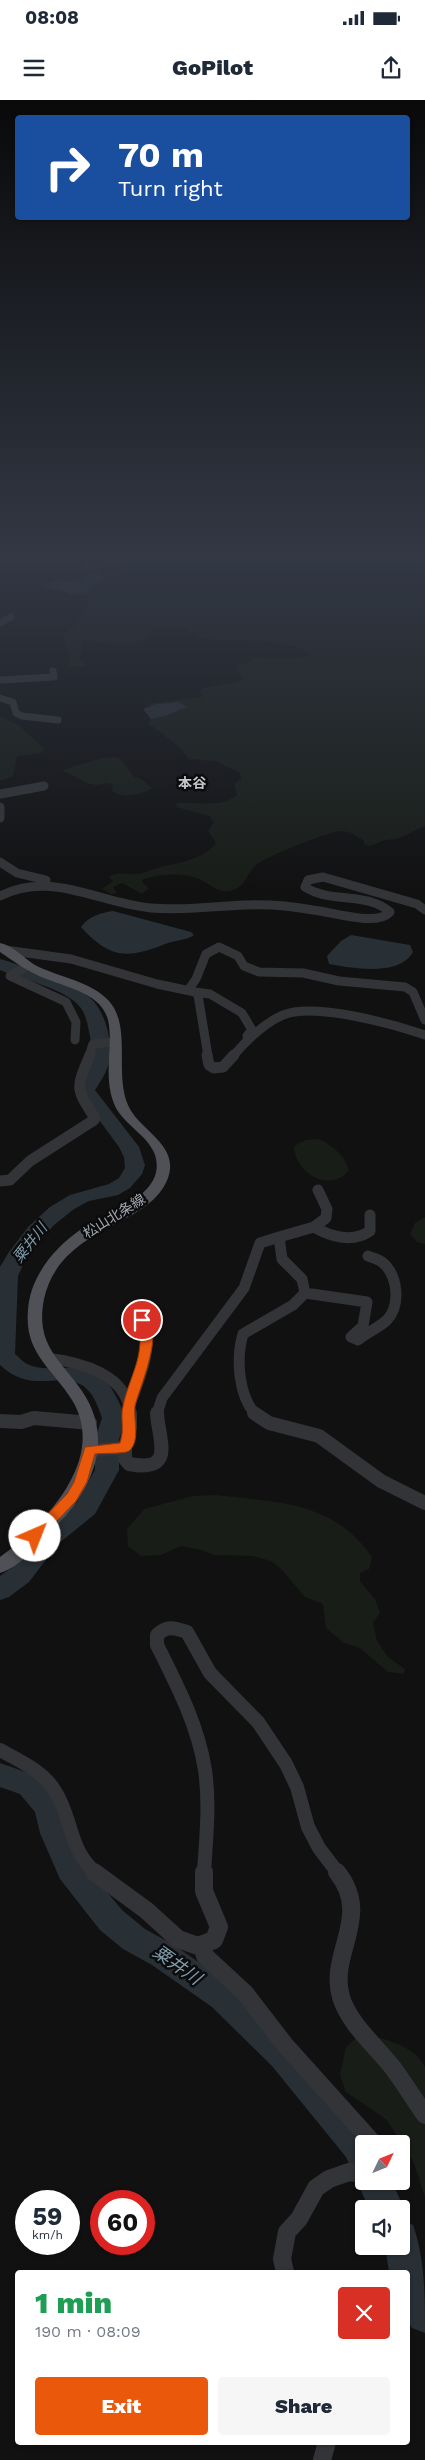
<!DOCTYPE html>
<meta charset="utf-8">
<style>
:root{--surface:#fff;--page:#f6f6f7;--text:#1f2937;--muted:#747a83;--accent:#ea580c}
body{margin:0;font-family:"Work Sans","Noto Sans JP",sans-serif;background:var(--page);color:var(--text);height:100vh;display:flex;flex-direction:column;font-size:19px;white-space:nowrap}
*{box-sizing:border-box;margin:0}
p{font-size:16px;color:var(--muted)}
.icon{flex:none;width:28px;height:28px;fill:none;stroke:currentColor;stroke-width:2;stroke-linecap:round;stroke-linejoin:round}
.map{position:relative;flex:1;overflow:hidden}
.panel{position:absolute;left:15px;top:2170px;width:395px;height:175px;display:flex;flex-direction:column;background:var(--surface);border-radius:5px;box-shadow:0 1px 4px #0004}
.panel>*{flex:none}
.hud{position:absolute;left:15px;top:15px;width:395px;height:105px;border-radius:5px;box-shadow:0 1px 4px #0004;background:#1a4fa0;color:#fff;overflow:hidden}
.needle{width:32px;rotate:47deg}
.buttons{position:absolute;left:355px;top:2035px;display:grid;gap:10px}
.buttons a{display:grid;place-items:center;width:55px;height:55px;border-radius:5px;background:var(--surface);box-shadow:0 1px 4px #0004;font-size:25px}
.speed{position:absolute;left:15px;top:2090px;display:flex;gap:10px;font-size:25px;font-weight:700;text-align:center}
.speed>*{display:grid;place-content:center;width:65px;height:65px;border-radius:50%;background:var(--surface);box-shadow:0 1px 4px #0004;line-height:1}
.speed small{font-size:12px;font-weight:400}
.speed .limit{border:8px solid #d22;background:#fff;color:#111}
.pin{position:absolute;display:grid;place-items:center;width:42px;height:42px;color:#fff;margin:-21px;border:2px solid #fff;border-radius:50%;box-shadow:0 1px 5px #0007}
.me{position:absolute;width:55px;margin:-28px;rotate:44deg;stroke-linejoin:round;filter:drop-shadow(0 0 4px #0008)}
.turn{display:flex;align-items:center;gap:18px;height:105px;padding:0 20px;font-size:22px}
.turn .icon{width:65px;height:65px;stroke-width:2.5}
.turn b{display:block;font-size:35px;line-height:42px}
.round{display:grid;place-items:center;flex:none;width:52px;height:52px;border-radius:5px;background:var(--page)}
.head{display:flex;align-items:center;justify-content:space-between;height:85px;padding:0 20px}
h1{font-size:30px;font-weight:800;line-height:38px;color:#1e9e55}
.cta{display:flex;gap:10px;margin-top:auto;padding:10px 20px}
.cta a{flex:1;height:58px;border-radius:5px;background:var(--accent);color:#fff;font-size:20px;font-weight:800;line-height:58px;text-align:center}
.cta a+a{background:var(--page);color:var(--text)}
.status{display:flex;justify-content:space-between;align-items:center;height:35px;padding:0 25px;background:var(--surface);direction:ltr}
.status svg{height:14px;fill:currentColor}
header{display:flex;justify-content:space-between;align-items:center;height:65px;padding:0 20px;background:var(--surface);font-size:22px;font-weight:800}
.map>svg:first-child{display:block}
.green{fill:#181d18}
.water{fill:#293035}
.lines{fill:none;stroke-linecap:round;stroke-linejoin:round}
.river{fill:#293035;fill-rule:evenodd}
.minor-far4{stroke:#333437;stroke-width:7}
.minor-far3{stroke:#333437;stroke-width:9}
.minor-far2{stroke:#333437;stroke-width:11}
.minor-far1{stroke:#333437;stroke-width:14}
.minor{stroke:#333437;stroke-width:18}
.major{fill:#4f5156;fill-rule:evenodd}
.route{fill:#ea580c;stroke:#983908}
.labels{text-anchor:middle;stroke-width:5;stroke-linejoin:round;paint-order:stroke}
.far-quarter-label{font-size:14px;font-weight:bold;fill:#c4c8ce;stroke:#0c0c0d}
.street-label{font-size:14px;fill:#a4a9b2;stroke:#0c0c0d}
.water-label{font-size:15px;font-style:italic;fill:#7e99aa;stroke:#0c0c0d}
.near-water-label{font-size:18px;font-style:italic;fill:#7e99aa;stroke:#0c0c0d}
</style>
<div class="status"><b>08:08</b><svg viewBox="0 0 49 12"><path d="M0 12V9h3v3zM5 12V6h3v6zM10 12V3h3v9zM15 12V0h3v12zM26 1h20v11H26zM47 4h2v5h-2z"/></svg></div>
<header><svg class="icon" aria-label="menu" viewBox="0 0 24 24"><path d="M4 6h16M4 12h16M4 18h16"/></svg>GoPilot<svg class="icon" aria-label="share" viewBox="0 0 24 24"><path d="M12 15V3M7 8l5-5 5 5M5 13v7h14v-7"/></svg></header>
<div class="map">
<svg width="425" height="2360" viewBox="0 0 425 2360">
<rect width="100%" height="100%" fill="#111112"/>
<!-- green -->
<path class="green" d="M130 458H425V726L397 739 385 740 370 746 364 744V741C356 735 350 731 340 731 330 731 263 758 256 765 247 773 246 786 233 790 218 795 211 784 199 779 182 772 159 774 142 780L143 783 149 788 142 794 122 783 113 787 117 793 111 794 102 789 113 781 109 777C117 771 125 775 135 774 144 774 152 769 161 767 181 762 202 760 216 743L208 731 214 722 209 716 176 707 177 703C197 701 219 709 237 695L234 684 241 679 240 673 215 661 189 659 178 646 148 623 151 619 166 616 186 607 172 602 148 606 146 604 201 597 204 596 200 590 204 588 237 582 242 580 235 566 246 563 254 557 293 559 311 555C288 536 236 543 208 539 197 537 189 529 179 527 170 526 161 527 152 530 141 557 102 537 82 543L80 558 87 566 86 567 69 566 67 563 70 558 63 536C73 528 89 513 88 498 88 495 87 493 87 490L102 481 103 474 118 473 121 468 119 464Z
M0 616 18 625 45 649 41 653 17 656 13 676 0 681Z
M113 657 121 659 134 677 141 679 152 688C141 695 123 699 112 691L113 686 108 683 97 685 89 684 62 670 102 658Z
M319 1039C332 1045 345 1056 349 1070 331 1094 295 1074 294 1046L306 1040Z
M425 1117V1144L417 1142 410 1134 415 1123Z
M217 1395C279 1403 332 1400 372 1457L369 1469 360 1473V1481L375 1499 380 1513 373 1523 377 1541 388 1557 405 1569 404 1574 388 1572 360 1548 344 1543 326 1528 323 1504 305 1497 281 1469 271 1461 252 1456 214 1455 201 1450 181 1446 161 1455 141 1456 128 1446 127 1429 144 1409 193 1396Z
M362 1933C383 1939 415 1945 425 1967V2097L414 2063 387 2020 346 1992 340 1975 346 1947Z"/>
<!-- water -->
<path class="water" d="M99 474 102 476V481L92 486 86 493 72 494 45 487C54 477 64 483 76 480 86 477 87 473 99 474Z
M179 602 187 607 166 616 151 619 143 609 156 604Z
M113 811 191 832 194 835C187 840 177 840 168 843 129 858 112 861 81 827 88 817 100 813 113 811Z
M351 835 410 845 413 852C399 877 352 868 329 864L327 856 341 841Z"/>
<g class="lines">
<!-- river -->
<path class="river" d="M0 859C19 864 74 884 88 896 106 910 114 944 108 966 105 975 100 982 95 990L139 1047 145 1065 142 1074 130 1088 118 1095 89 1101 74 1109 54 1125 28 1154 18 1176 15 1254C19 1257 23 1262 27 1264 48 1275 77 1259 99 1275 113 1285 119 1303 126 1318L119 1339V1370L95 1414 58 1444 29 1482 9 1497 0 1500V1476L11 1468 40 1432 77 1402 95 1370V1339L102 1318C98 1306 93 1292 82 1285 57 1271 32 1295 0 1265V1167L9 1152 29 1126 50 1107 70 1095 109 1084 119 1078 125 1068 124 1057 119 1047 77 990C88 972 93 957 90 936 88 926 86 914 80 907 65 888 22 880 0 870Z
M0 1663 40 1677 62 1707 70 1733 82 1762 122 1810 145 1829 174 1845 234 1887 294 1944 370 2033 375 2044H364V2081H392L404 2109 401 2116V2109H369L357 2081 360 2073 352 2070 346 2057 272 1966 212 1907 152 1865 123 1849 100 1830 60 1779 40 1733 35 1712 20 1694 0 1687Z
M401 2120 413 2125C425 2159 425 2196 425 2233L412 2228 408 2222V2172H389L385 2146H401Z"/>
<!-- minor-far4 -->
<path class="minor-far4" d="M90 458 85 464 95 466
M0 523 11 517
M0 580 54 577 53 571
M0 598 13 602 16 613 22 616 58 620"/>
<!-- minor-far3 -->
<path class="minor-far3" d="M0 694 44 686
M0 707V718
M0 762 17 773 46 780
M0 796C52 770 98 803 151 808 183 811 214 806 245 805 268 804 291 806 313 810 332 812 377 827 390 812 366 791 331 804 305 787L308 780 323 777 417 804 425 810
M5 850 71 859 157 884 195 892 198 895 208 956
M28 866 10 876 66 902 76 922 75 940
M189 889 196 879 206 854 219 847 238 856 244 866 259 872 303 873 339 881 405 887 413 892 425 920
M195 892 210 894 242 913 252 930 247 936 248 939
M89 956 93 944 115 942
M233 956C246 941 264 923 283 915 314 902 393 924 425 935"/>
<!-- minor-far2 -->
<path class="minor-far2" d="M207 955 209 965 214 968 223 967 234 955
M0 1081 10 1080 30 1061 94 1020 95 1018C75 987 76 989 90 955
M314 1127C331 1137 353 1143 370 1131V1115
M279 1137 314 1127 326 1118 327 1109 318 1090
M305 1193 367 1202 363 1226 351 1237 358 1240C367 1232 379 1228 387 1220 401 1205 398 1175 382 1162 378 1159 373 1158 368 1156
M47 1258C79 1262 128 1274 130 1314
M129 1307C139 1279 154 1250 143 1220
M157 1314 162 1298 244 1188 260 1143 279 1137 282 1159 302 1179 305 1193 293 1205 243 1234C236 1258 238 1294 255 1314"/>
<!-- minor-far1 -->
<path class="minor-far1" d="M254 1313 269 1323 319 1336 381 1381 425 1403
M0 1321 21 1322 34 1318 90 1323
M125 1348 130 1327V1313
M90 1350 125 1348V1359L129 1364C177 1373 158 1339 157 1313
M0 1650C20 1661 43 1671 55 1691 73 1719 68 1749 96 1773
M204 1773C206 1739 210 1704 205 1670 198 1625 177 1585 157 1545V1535C167 1525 175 1528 187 1532L210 1573 258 1622 286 1664 297 1687 308 1727 319 1748 338 1773"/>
<!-- minor -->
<path class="minor" d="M94 1772 146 1810 178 1839 198 1846 214 1840 219 1827 204 1791V1772
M337 1772C373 1817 328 1853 341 1897 349 1924 376 1946 393 1968 404 1983 414 1999 425 2015
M202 1846 205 1856 245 1893 285 1945 374 2044
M285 2172 282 2159 287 2132 299 2119 316 2088 329 2079 349 2072 364 2074
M322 2360 327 2342"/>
<!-- major -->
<path class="major" d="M0 843C12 845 24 858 35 865 58 877 91 881 109 901 132 927 114 973 128 1005 139 1031 180 1044 168 1078 149 1129 61 1124 44 1199 35 1245 60 1259 82 1291 114 1338 94 1388 57 1425 40 1441 23 1466 0 1473V1457C45 1424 108 1359 72 1300 52 1268 24 1253 28 1210 30 1177 54 1148 80 1130 105 1113 168 1096 155 1055 148 1035 124 1025 115 1006 102 977 114 946 108 920 101 891 59 886 37 875 24 869 12 860 0 852Z"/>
</g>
<!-- sky -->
<linearGradient id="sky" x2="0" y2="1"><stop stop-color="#09090a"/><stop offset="0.58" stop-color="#323844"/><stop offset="1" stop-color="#323844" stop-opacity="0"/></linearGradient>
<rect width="425" height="788" fill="url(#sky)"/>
<!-- route -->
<path class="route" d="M142 1216C169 1223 138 1291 135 1306 133 1318 141 1341 129 1351 125 1354 101 1353 95 1354L87 1382 76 1401 40 1439H30L28 1436 30 1432 67 1394 74 1382 85 1347 120 1343C125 1329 120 1319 123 1306 130 1274 147 1254 137 1220Z"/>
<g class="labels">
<!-- far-quarter labels -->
<g class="far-quarter-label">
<text x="192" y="688">本谷</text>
</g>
<!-- street labels -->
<g class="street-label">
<text transform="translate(114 1116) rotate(-32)" y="5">松山北条線</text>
</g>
<!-- water labels -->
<g class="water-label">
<text transform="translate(30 1143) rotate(-52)" y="5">粟井川</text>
</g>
<!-- near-water labels -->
<g class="near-water-label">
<text transform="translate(177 1865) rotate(35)" y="6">粟井川</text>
</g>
</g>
</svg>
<div class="buttons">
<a><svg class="needle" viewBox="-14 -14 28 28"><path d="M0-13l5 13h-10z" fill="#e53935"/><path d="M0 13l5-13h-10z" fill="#747a83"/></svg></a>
<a><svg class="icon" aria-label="sound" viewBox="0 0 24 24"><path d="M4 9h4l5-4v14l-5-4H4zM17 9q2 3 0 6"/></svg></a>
</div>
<div class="speed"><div>59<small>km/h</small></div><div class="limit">60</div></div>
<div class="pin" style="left:142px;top:1220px;background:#d93025"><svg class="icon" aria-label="arrive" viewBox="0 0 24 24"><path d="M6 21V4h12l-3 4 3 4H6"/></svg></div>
<svg class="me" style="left:35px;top:1436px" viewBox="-20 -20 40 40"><circle r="19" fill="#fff"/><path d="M0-13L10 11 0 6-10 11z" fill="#ea580c"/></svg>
<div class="hud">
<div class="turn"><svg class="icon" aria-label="right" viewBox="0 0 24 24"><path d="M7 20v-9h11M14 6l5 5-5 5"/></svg><div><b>70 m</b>Turn right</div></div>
</div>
<section class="panel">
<div class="head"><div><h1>1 min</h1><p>190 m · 08:09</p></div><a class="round" style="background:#d93025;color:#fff"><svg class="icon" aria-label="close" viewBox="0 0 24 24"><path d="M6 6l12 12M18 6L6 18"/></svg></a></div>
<div class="cta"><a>Exit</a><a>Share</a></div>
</section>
</div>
